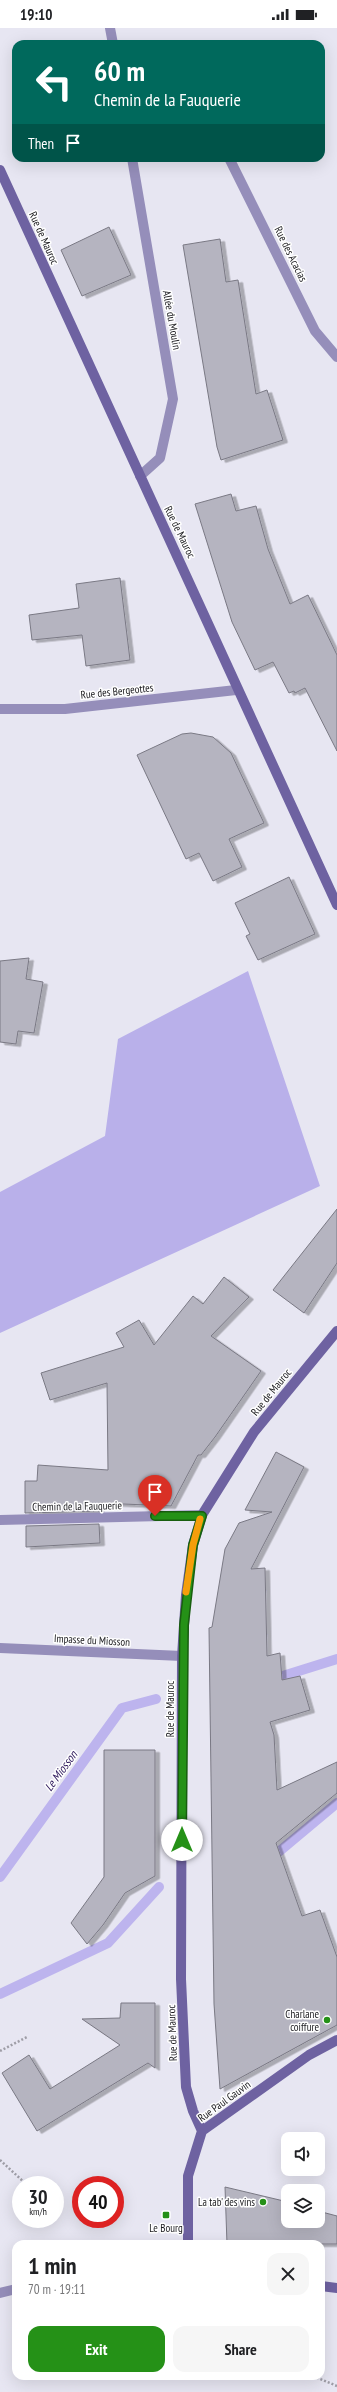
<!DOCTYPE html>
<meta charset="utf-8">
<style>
:root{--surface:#fff;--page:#f6f6f6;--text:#202124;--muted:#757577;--accent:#259117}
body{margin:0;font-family:"PT Sans Narrow",sans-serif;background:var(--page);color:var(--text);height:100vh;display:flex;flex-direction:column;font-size:15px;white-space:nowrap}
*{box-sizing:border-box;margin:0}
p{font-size:13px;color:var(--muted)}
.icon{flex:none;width:22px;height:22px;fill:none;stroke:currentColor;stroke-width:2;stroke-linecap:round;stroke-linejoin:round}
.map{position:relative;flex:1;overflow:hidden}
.details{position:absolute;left:12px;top:2212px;width:313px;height:140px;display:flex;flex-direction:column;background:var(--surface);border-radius:12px;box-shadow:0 4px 16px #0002}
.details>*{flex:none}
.guide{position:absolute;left:12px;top:12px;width:313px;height:122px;border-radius:12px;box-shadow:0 4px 16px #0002;background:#00695c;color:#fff;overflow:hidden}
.controls{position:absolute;left:281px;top:2104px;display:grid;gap:8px}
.controls a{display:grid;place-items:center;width:44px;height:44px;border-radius:8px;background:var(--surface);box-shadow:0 4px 16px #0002;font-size:20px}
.speed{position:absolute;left:12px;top:2148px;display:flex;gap:8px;font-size:20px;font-weight:700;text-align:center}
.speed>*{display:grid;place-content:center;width:52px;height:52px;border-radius:50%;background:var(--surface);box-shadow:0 4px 16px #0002;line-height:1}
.speed small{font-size:10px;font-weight:400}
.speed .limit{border:6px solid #d22;background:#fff;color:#111}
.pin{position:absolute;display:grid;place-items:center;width:34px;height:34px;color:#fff;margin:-41px -17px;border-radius:50% 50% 50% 0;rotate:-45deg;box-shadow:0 0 4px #0007}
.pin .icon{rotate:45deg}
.me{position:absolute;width:44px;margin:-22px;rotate:0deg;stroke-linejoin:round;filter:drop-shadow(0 0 3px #0008)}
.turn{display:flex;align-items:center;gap:14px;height:84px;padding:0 16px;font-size:18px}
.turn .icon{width:52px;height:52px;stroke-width:2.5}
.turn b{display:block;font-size:28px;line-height:34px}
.then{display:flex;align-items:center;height:38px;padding:0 16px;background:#0003;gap:8px;font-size:15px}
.round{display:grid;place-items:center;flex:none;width:42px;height:42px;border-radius:12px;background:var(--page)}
.summary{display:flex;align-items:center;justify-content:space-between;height:68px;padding:0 16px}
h1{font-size:24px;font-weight:800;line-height:30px}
.action{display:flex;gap:8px;margin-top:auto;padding:8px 16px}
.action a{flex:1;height:46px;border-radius:12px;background:var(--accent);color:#fff;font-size:16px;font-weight:800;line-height:46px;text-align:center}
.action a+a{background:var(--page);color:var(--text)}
.status{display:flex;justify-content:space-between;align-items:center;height:28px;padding:0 20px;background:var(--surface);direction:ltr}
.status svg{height:11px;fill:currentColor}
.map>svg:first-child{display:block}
.forest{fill:#b9b0ea}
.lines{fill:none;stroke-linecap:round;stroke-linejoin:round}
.stream{stroke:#bdb4ee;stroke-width:10}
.building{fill:#b5b4c0;stroke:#7a7984;filter:url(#shadow)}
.path{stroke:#9e9da6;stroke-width:2.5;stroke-dasharray:2 2;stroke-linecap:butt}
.street{stroke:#958eba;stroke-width:10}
.secondary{stroke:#6e62a1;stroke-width:10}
.route-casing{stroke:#185e0f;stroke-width:10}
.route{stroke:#259117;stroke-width:7}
.slow{stroke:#f59e0b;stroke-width:7}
.poi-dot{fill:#259117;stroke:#fff;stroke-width:1.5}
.labels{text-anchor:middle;stroke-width:3;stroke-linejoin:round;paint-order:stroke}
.street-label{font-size:11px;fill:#1a1a1e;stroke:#fff}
.poi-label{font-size:11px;fill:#1a1a1e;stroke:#fff;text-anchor:end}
.water-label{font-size:12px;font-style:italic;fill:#2d185b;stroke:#fff}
</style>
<div class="status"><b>19:10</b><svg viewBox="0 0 49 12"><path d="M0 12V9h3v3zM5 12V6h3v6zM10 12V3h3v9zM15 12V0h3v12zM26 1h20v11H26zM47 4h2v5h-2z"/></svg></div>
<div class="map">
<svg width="337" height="2364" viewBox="0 0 337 2364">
<defs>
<filter id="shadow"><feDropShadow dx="4.5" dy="2.5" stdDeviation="0" flood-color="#0004"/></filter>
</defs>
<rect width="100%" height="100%" fill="#e7e6f2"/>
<!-- forest -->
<path class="forest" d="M248 943 320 1158 0 1305V1164L105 1108 118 1011Z"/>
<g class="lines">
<!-- stream -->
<path class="stream" d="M270 1652 337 1631
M269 1832 337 1775
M0 1849 122 1680 156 1671
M0 1966 108 1915 159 1859"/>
</g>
<!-- building -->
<path class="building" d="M109 199 131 247 82 268 61 222Z
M220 211 226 254 238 252 256 366 267 362 283 412 221 432 217 419 183 217Z
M231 466 236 483 256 478 268 521 290 576 308 567 337 627V723L305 660 295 665 294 663 289 665 273 634 255 642 232 594 195 476Z
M120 550 130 632 86 638 82 607 32 612 29 587 79 580 76 556Z
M191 705 213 709 231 725 264 795 229 811 242 839 213 853 199 825 186 831 137 727 182 706Z
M289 849 315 906 258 932 246 908 250 906 235 875Z
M29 930 26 951 43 954 34 1005 18 1003 16 1016 0 1014V933Z
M337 1181V1235L304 1285 273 1262Z
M224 1249 249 1269 211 1308 261 1343 215 1409 201 1427H198L171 1478 99 1475V1483L25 1485V1453H37L38 1437 108 1442 107 1355 50 1372 41 1345 124 1319 116 1305 139 1292 154 1317 193 1268 203 1276Z
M276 1424 304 1439 251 1541 265 1540 267 1628 280 1625 282 1652 300 1648 310 1682 270 1694 274 1707 277 1762 337 1734V1765L276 1815 302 1888 320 1882 337 1929V1997L220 2061 214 1976 209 1600 212 1599 225 1521 239 1495 272 1484 245 1482Z
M99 1496 100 1515 26 1519V1498Z
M104 1722H155V1848L125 1865 103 1897 87 1916 71 1895 104 1849Z
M121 1975H155V2040L148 2035 37 2103 2 2045 29 2027 50 2061 120 2017 82 1991 120 1990Z
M225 2159 288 2174V2193H318V2183L337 2188V2216H227Z"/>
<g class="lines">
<!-- path -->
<path class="path" d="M0 2023 27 2009
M0 2132 26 2156
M313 2348 337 2358"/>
<!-- street -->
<path class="street" d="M110 0 113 16
M132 130 173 371 160 430 140 448
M229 130 315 303 337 329
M0 681H65L236 662
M0 1492 202 1487
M0 1620 182 1628
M0 2265 16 2261"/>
<!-- secondary -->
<path class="secondary" d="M0 142C112 387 224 632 337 877
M202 2103 193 2083 186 2059 181 1951 182 1628 186 1567 193 1517 202 1487 254 1404 337 1303
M188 2216V2148L202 2103 309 2027 337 2012
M321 2258 337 2260"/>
</g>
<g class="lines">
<defs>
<path id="route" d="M155 1488H202L193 1517 184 1597 182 1812"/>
</defs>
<!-- route casing -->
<use href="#route" class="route-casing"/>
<!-- route -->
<use href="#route" class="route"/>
<!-- slow -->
<path class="slow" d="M186 1564 193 1517 200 1491"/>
</g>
<!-- markers -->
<g class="poi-dot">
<circle cx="327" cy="1992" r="4"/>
<circle cx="263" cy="2174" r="4"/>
<rect x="162" y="2183" width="8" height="8" rx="2"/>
</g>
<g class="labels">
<!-- street labels -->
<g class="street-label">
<text transform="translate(44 210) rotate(66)" y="4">Rue de Mauroc</text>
<text transform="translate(291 226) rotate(64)" y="4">Rue des Acacias</text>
<text transform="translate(172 292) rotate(80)" y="4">Allée du Moulin</text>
<text transform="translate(180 504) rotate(64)" y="4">Rue de Mauroc</text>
<text transform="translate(117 663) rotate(-6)" y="4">Rue des Bergeottes</text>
<text transform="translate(271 1364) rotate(-51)" y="4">Rue de Mauroc</text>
<text transform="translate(77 1478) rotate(-1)" y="4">Chemin de la Fauquerie</text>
<text transform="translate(92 1612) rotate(3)" y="4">Impasse du Miosson</text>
<text transform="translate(170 1681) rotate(-90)" y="4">Rue de Mauroc</text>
<text transform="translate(172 2005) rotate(-92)" y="4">Rue de Mauroc</text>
<text transform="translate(224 2073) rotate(-36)" y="4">Rue Paul Gauvin</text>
</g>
<!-- poi labels -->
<g class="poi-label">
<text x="319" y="1990">Charlane<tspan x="319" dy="13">coiffure</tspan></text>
<text x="255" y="2178">La tab' des vins</text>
<text x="166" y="2204" text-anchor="middle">Le Bourg</text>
</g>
<!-- water labels -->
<g class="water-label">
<text transform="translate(61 1743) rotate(-54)" y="4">Le Miosson</text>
</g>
</g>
</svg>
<div class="controls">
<a><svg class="icon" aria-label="sound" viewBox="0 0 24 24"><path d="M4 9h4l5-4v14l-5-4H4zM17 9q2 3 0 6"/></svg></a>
<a><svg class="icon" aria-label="layers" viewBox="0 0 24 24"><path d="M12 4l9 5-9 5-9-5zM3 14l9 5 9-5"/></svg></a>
</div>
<div class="speed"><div>30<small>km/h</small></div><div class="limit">40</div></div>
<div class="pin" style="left:155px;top:1488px;background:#d93025"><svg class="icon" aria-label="arrive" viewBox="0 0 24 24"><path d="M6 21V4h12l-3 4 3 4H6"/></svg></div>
<svg class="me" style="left:182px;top:1812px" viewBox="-20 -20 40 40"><circle r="19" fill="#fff"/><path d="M0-13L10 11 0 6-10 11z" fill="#259117"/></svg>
<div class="guide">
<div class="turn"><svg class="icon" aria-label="left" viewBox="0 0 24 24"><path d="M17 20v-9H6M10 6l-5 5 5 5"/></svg><div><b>60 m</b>Chemin de la Fauquerie</div></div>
<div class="then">Then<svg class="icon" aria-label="arrive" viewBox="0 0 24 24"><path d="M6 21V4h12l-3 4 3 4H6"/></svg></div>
</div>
<section class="details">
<div class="summary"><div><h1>1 min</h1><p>70 m · 19:11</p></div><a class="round"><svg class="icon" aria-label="close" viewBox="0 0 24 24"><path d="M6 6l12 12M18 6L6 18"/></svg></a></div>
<div class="action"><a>Exit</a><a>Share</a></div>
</section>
</div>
